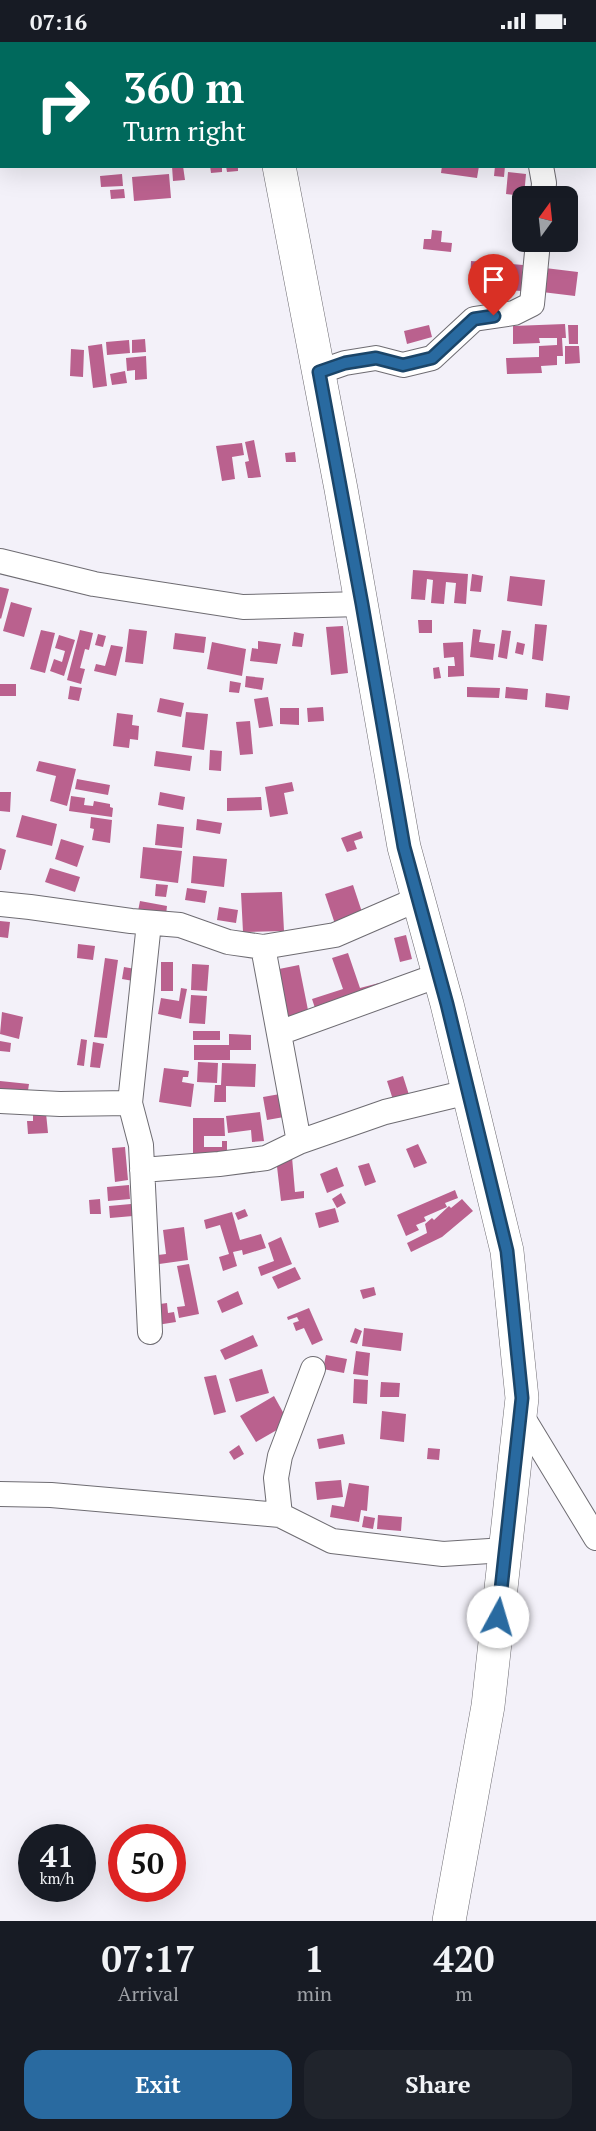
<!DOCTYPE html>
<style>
:root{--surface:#171b24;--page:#20242c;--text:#f1f3f6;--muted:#9ea1a6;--accent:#296aa0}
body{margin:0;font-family:"PT Serif",serif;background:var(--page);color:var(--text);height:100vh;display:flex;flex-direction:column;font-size:22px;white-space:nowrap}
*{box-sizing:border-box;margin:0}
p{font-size:20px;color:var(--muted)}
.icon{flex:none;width:33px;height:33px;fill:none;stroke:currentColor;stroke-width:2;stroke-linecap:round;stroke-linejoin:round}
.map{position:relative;height:1879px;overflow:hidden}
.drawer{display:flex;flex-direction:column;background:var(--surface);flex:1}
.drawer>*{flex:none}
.banner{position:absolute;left:0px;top:0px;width:597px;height:126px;box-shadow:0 6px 24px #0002;background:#00695c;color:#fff;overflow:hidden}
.needle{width:39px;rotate:15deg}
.tools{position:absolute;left:512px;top:144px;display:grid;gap:12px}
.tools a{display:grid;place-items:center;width:66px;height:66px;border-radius:12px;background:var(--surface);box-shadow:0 6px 24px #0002;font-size:30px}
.speed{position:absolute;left:18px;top:1782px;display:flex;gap:12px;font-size:30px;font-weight:700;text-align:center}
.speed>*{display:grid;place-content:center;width:78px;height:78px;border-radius:50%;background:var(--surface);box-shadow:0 6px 24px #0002;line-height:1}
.speed small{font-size:15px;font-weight:400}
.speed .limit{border:9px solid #d22;background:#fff;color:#111}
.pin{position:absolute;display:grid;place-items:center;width:51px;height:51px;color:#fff;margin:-62px -26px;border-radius:50% 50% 50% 0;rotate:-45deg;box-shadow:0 0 6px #0007}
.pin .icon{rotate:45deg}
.me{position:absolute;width:66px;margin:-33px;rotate:6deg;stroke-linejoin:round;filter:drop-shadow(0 0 4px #0008)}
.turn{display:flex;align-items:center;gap:21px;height:126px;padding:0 24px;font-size:27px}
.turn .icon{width:78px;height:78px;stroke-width:2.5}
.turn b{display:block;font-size:42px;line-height:51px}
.eta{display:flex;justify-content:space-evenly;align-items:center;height:102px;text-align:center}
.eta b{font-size:36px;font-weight:700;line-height:42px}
.action{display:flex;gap:12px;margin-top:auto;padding:12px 24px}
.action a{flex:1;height:69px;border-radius:18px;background:var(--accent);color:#fff;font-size:24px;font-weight:700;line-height:69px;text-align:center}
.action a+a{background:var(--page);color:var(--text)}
.status{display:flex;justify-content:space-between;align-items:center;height:42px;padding:0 30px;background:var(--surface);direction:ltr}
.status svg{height:16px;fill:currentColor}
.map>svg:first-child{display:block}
.building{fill:#ba618e}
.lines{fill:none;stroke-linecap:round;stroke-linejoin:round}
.minor-casing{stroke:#6e6c72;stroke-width:26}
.secondary-casing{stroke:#6e6c72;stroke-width:34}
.minor{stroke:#fff;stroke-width:24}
.secondary{stroke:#fff;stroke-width:33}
.route-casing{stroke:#1b4568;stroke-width:15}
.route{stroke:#296aa0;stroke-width:10}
</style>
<div class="status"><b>07:16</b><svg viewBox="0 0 49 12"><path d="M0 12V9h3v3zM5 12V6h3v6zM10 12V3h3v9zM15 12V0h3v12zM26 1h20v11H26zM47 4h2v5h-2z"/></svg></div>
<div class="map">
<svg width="596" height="1879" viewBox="0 0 596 1879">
<rect width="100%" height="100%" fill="#f3f1f9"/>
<!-- building -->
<path class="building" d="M172 124H183L185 138 173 139Z
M210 124H222V130L211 131Z
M226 124H238V129L227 130Z
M442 124H479L477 136 441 131Z
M495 124H505L504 135 494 134Z
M508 130 526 132 524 154 506 152Z
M122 132 123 144 101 145 100 134Z
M169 132 171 156 134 159 132 135Z
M124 147 125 156 111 157 110 148Z
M432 188 442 189 441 200 452 201 451 210 423 207 424 197H431Z
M471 219 523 223 521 249 507 248V237L484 236 483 245 470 243Z
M545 226 578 230 575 254 542 250Z
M565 282 566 296H562L563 314H557V323L541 324 542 331 507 332 506 316 539 315V304L557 303V296H539L540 301 513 302V284Z
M429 283 432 295 407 302 404 289Z
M568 283H578V302H569Z
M145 297 146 310 132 311V298Z
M129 298 130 311 107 313 106 300Z
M102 302 107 344 93 346 88 304Z
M565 304H579L580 321 565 322Z
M71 307 84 308 83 335 70 334Z
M146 314 147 337 135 338V328L127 329 126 316Z
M125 329 127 341 112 343 110 332Z
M254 398 261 435 252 436H248L245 420 249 419 245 400Z
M242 401 244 413 232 415 235 437 222 439 216 404Z
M295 410 296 420H286L285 411Z
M413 528 468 532 466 562 454 561 456 541 446 540 444 562 431 561 433 538 427 537 425 558 411 557Z
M472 532 483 534 481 550 470 549Z
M510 534 545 538 542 564 507 559Z
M0 545 9 547 1 577 0 576Z
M11 560 32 566 24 595 3 589Z
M418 578H432V591H419Z
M535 582 547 583 543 619 532 617Z
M343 584 348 631 331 633 326 585Z
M129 587 147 589 143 622 125 620Z
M473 587 481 588 479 600 495 602 493 618 470 615Z
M41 588 55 591 45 631 30 627Z
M80 588 93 591 89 608 85 607 80 626 85 627 81 642 67 638Z
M502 588 511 589 507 617 498 615Z
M294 590 304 592 302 605 292 604Z
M175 591 206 595 204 611 173 607Z
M98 592 106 594 103 605 95 603Z
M59 593 75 598 64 634 50 629 54 617 62 620 65 609 55 606Z
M258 599 281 602 277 622 250 619 252 606 258 607Z
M212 600 246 607 242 634 207 627Z
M463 600 464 634 448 635V624H455L454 615 444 616 443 601Z
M517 600 525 602 523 613 515 611Z
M111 603 123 605 116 634 94 629 96 622 105 624Z
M439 625 441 636 434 637 433 626Z
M246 634 264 636 262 648 245 645Z
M230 639 241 641 239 651 229 650Z
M0 642H16V654H0Z
M70 644 82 646 79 659 68 657Z
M467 645 500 646 499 656 467 655Z
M506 645 528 647 527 658 505 656Z
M546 651 570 654 568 668 545 665Z
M268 655 273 684 259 686 254 657Z
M160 656 184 661 181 675 157 670Z
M323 665 324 679 308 680 307 666Z
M280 666H299V683L280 682Z
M186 670 208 672 204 708 182 705Z
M117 671 133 673 132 683 139 684 138 698 130 697 129 706 113 704Z
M250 679 253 712 240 713 236 680Z
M210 708 222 709 221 729 209 728Z
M156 709 192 714 190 729 154 724Z
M39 719 76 727 67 764 50 759 56 734 36 729Z
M77 737 110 743 108 753 75 747Z
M292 740 294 749 284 751 288 772 270 775 265 745Z
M0 750H11L10 770 0 769Z
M160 750 185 755 183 768 158 763Z
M71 754 85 756 84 763 93 764 94 759 110 762V765L113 766 112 775 69 769Z
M261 755 262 768 227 769V756Z
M22 773 57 782 52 804 16 795Z
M91 775 112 778 110 801 92 798 94 787 90 786Z
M197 777 222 781 220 792 196 788Z
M157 782 184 785 182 806 155 803Z
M361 789 363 796 354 799 357 807 347 810 341 796Z
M61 797 84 804 77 825 55 817Z
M143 805 182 809 178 841 140 836Z
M0 806 6 808 1 828H0Z
M193 814 227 817 224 845 191 841Z
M50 826 80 835 75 850 45 840Z
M156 842 168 843 166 855 155 854Z
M353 843 364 876 336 885 325 852Z
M187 846 207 849 205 861 185 858Z
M282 850 284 889 243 890 241 851Z
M140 859 167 864 166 873 138 869Z
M219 865 238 868 236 881 217 878Z
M0 879 10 880 8 896 0 895Z
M406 893 412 917 400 920 394 896Z
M78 902 95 904 93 918 77 916Z
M348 911 360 946 379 941 381 948 316 969 312 957 343 947 332 916Z
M105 916 118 918 107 996 94 995Z
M161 920H173V949H161Z
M192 922 209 923 207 949 191 948Z
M299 923 309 973 285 978 274 928Z
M124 925 141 928 139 940 122 937Z
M181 946 187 947 181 977 158 972 161 956 179 959Z
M191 953 207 954 205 982 189 981Z
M2 970 23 975 19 997 0 992Z
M193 989H220V998H193Z
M229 992 251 993V1008H230V1018H194V1003H229Z
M81 997 87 998 84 1024 77 1023Z
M0 999 11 1001 10 1010 0 1009Z
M93 1000 104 1002 100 1026 90 1025Z
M198 1020 218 1021 217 1041 197 1040Z
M222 1021 256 1022 255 1045 226 1044V1060H214L215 1043H221Z
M164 1026 189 1029 188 1035H183L182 1040 194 1042 191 1065 159 1060Z
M403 1034 410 1056 394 1061 387 1039Z
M0 1039 29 1042 27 1055 0 1052Z
M280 1052 284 1075 267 1078 263 1055Z
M260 1070 264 1099 252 1100 251 1088 228 1091 226 1074Z
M33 1071H46L48 1091 28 1092 27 1079H33Z
M193 1076H224L225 1094H204V1105H222V1099H227V1112H193Z
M418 1102 427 1121 414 1126 406 1107Z
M125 1105 128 1138 115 1140 112 1106Z
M292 1115 295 1150 304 1149V1156L281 1159 276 1116Z
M369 1121 376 1140 365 1144 358 1124Z
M337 1125 344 1144 327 1151 320 1132Z
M129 1143 130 1157 108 1159 107 1145Z
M455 1148 458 1156 445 1161 447 1165 424 1175 426 1179 416 1183 419 1188 406 1194 397 1173Z
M341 1151 346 1161 337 1166 332 1157Z
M100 1157 101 1172H90L89 1158Z
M462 1157 473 1169 442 1195 411 1210 407 1201 427 1191 425 1182 432 1176 434 1178 449 1164 451 1166Z
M131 1162 133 1174 110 1176 109 1164Z
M335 1166 339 1180 319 1186 315 1171Z
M245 1167 248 1174 238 1178 235 1171Z
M232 1170 240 1198 261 1192 266 1206 243 1213 242 1208 233 1210 237 1224 223 1229 219 1215 229 1212 220 1183 206 1187 204 1178Z
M184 1185 188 1218 152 1223 150 1214 166 1212 163 1188Z
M281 1195 292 1222 261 1234 258 1225 274 1219 268 1201Z
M189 1222 199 1272 179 1276 177 1265 185 1264 177 1224Z
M295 1225 301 1237 278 1247 272 1235Z
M374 1245 376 1253 363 1257 360 1248Z
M238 1249 243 1262 222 1271 217 1259Z
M167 1261 168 1271 174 1270 176 1280 157 1283 153 1263Z
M309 1266 323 1298 312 1303 304 1286 296 1289 293 1281 299 1279 297 1275 288 1278 287 1275Z
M355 1286 362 1289 357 1302 350 1300Z
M364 1286 403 1291 401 1309 362 1304Z
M253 1293 258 1304 225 1318 220 1308Z
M356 1309 370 1311 368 1334 353 1332Z
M326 1313 347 1317 344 1331 323 1327Z
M262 1327 269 1351 236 1360 229 1337Z
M216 1333 226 1370 214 1373 204 1335Z
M354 1337 368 1338 367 1362 353 1361Z
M381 1340 400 1341 399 1355H380Z
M274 1354 289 1381 256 1400 240 1374Z
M382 1369 406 1372 404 1400 380 1397Z
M343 1392 345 1402 319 1407 317 1397Z
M239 1403 244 1412 234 1418 229 1410Z
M428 1406 440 1407 439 1418 427 1417Z
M341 1438 343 1455 317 1458 315 1440Z
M349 1441 369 1444 367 1469 361 1468 359 1480 330 1475 332 1463 344 1465Z
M378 1473 402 1475 401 1489 377 1487Z
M364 1474 375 1476 373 1487 362 1485Z"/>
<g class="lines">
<defs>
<path id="minor" d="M447 2V0
M541 124 544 141 543 154
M319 330 345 321 376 316 403 323 432 316 474 277 514 271 532 262 538 200
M0 519 94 542 243 565 362 562
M0 862 30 865 131 879 180 883 228 900 263 905 335 893 418 857
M263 905 299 1100
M279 991 439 933
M0 1059 60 1062 130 1061 141 1103 150 1290
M130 1061 149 881
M142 1128 219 1122 266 1116 299 1100 385 1070 468 1050
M520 1371 596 1496
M0 1452 51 1453 280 1473 332 1499 443 1512 505 1508
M280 1473 276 1436 280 1414 313 1327"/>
<path id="secondary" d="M255 0V2
M279 124 341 447 404 805 447 962 507 1209 522 1356 488 1664 449 1879"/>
</defs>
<!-- minor casing -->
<use href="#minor" class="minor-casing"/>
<!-- secondary casing -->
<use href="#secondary" class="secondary-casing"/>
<!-- minor -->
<use href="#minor" class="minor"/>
<!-- secondary -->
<use href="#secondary" class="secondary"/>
</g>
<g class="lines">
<defs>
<path id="route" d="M494 274 474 277 432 316 403 323 376 316 345 321 319 330 362 562 404 805 447 962 507 1209 522 1356 498 1575"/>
</defs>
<!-- route casing -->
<use href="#route" class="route-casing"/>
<!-- route -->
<use href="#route" class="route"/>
</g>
</svg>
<div class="tools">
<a><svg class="needle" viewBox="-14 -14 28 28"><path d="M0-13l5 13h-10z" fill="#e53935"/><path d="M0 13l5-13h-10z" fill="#9ea1a6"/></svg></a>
</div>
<div class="speed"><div>41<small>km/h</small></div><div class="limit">50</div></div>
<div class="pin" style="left:494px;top:274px;background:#d93025"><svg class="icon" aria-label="arrive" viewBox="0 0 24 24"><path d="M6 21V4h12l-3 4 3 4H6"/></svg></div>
<svg class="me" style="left:498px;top:1575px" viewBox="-20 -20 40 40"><circle r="19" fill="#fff"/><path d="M0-13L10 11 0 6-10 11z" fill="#296aa0"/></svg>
<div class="banner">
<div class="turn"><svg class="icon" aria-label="right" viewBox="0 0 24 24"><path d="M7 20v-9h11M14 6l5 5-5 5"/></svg><div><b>360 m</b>Turn right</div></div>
</div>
</div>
<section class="drawer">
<div class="eta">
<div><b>07:17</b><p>Arrival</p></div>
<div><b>1</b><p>min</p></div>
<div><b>420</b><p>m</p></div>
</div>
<div class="action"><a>Exit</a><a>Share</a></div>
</section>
